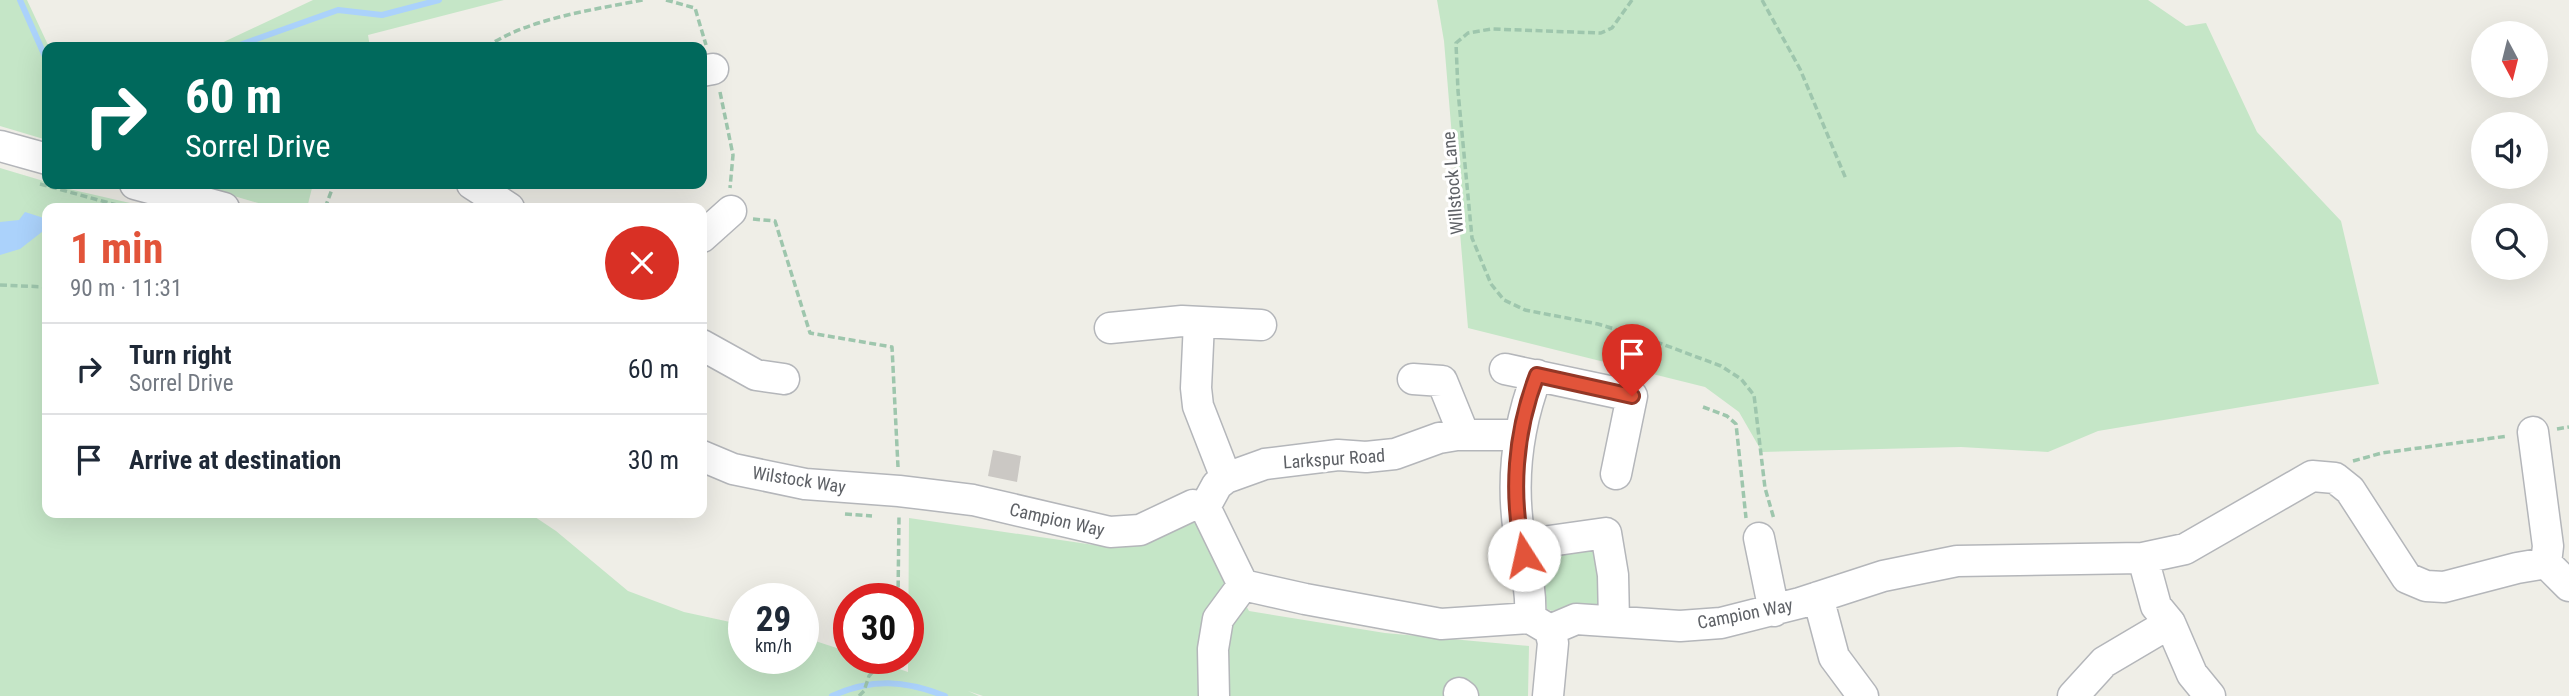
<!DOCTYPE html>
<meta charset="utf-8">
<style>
:root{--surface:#fff;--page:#f6f6f7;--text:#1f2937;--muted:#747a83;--line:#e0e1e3;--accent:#e2543a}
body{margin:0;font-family:"Roboto Condensed",sans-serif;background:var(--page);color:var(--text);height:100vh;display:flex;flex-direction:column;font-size:26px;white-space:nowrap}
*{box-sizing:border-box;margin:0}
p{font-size:23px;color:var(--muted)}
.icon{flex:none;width:38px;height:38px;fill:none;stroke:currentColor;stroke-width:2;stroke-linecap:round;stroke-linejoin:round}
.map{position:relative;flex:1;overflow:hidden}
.drawer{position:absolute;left:42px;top:203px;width:665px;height:315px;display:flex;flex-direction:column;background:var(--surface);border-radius:14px;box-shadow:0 7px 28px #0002}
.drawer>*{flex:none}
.hud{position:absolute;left:42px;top:42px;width:665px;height:147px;border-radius:14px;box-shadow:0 7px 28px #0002;background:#00695c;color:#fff;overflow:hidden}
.needle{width:46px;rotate:173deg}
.controls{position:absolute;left:2471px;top:21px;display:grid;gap:14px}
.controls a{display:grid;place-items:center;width:77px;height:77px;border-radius:50%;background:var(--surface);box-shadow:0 7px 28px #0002;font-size:35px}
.speed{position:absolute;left:728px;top:583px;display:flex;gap:14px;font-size:35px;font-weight:700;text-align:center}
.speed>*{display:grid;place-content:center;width:91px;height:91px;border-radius:50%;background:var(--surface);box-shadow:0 7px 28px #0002;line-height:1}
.speed small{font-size:18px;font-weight:400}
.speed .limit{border:10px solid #d22;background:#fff;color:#111}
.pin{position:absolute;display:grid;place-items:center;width:60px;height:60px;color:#fff;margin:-72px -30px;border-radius:50% 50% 50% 0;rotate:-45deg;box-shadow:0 0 7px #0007}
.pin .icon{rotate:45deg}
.me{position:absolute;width:77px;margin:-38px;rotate:350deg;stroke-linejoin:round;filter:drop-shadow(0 0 5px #0008)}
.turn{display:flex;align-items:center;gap:24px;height:147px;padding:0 28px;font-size:32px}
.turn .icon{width:91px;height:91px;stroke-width:2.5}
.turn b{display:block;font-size:49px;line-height:60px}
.round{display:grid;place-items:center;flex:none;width:74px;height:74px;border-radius:37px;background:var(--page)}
.head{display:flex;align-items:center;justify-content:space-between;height:119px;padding:0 28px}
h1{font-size:42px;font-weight:700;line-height:52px;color:var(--accent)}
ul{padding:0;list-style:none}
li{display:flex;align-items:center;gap:21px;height:91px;padding:0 28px;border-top:2px solid var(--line)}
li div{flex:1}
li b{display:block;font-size:26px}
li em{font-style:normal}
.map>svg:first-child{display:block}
.green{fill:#c5e6c7}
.water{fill:#abd2fb}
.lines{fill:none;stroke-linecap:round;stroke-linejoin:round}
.stream{stroke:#abd2fb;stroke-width:6}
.building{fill:#cbc8c4}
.minor-casing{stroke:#b4b6ba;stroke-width:33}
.path{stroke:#9ec6ad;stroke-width:3.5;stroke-dasharray:7 3.5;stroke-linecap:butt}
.minor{stroke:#fff;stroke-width:30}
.route-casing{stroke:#933726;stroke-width:18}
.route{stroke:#e2543a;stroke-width:12}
.labels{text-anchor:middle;stroke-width:6;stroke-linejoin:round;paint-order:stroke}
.street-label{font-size:18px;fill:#5e6166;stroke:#fff}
</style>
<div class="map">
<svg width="2569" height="696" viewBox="0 0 2569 696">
<rect width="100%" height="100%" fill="#efeee7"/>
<!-- green -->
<path class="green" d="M0 0H27L49 47 47 140 0 126Z
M313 0H504L368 35 370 47H213Z
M1437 0H2148L2186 26 2206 23 2257 132 2341 221 2379 384 2098 431 2048 452 1961 447 1762 452 1739 412 1705 387 1468 328 1444 41Z
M0 168 47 182V184L152 208H47V513H529L556 531 628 591 684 612 744 625V658H803V637L849 652V658H867L908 672 909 518 1108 547H1132L1197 515 1249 611 1385 633 1529 646 1528 696H983L968 691 979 696H0Z
M193 184H313L307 208H275Z
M1600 544 1606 606 1577 604 1552 611 1547 609 1540 550Z"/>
<!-- water -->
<path class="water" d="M25 212 47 219V228L20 249 0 255V222L19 220Z"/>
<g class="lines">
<!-- stream -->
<path class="stream" d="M20 0 47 61
M234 47 338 10 382 15 439 0
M832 696C872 678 904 680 945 696"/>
</g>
<!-- building -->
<path class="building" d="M993 450 1021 456 1017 482 988 476Z"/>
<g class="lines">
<defs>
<path id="minor" d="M702 71 713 69
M0 146 47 159
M135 184 224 208
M472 184 509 208
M702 237 731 211
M1199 322 1196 388 1198 406 1226 478
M1110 328 1182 321 1261 325
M702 345 756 375 784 379
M1505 369 1632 396 1616 474
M1413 379 1442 381 1464 435
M2533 432 2548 546 2546 563
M702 456 733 469 805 484 899 491 973 500 1110 532 1140 530 1193 505 1205 507 1243 585 1305 599 1441 624 1530 618 1550 630 1576 619 1680 626 1721 623 1800 603 1883 576 1957 561 2143 558 2185 549 2312 476 2335 478 2350 490 2407 578 2426 586 2444 587 2517 568 2546 563 2569 586
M1205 507 1217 485 1226 478 1265 464 1338 455 1366 457 1395 454 1439 438 1457 435H1520
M1759 538 1774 611
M1522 545 1606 533 1613 575 1614 621
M2143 558 2156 606 2170 623 2192 674 2210 696
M1818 597 1834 657 1863 696
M1530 618C1532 589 1524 562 1519 533 1511 480 1518 425 1537 375
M1459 693 1463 696
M1214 696 1213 649 1218 619 1243 585
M1548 696 1553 643 1550 630
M2073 696 2104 662 2170 623"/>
</defs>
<!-- minor casing -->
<use href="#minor" class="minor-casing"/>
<!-- path -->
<path class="path" d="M666 0 695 8 706 45
M1632 0 1612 28 1601 33 1491 29 1468 33 1456 43 1458 91 1472 238 1491 284 1504 300 1525 310 1598 324 1654 341 1721 366 1741 379 1754 395 1765 488 1774 519
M1762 0 1800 69 1846 179
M486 47C530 18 592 10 643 0
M720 92 733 155 730 188
M40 184 124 207
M325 208 334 184
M753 219 775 221 810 333 892 347 898 467
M0 285 47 287
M1703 407 1727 416 1736 424 1746 518
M2557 429 2569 427
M2353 461 2382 453 2508 436
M845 514 872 516
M898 598 899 517
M859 696 864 691 869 676 886 658"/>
<!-- minor -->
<use href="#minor" class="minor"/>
</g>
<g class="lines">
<defs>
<path id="route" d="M1524 555C1510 495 1515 432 1537 375L1632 396"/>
</defs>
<!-- route casing -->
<use href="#route" class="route-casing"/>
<!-- route -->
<use href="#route" class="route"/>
</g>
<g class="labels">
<!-- street labels -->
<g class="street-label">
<text transform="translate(1453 183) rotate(-95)" y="6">Willstock Lane</text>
<text transform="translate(1334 459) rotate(-4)" y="6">Larkspur Road</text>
<text transform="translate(799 480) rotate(9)" y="6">Wilstock Way</text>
<text transform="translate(1057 520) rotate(13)" y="6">Campion Way</text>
<text transform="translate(1745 614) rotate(-11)" y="6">Campion Way</text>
</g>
</g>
</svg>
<div class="controls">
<a><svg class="needle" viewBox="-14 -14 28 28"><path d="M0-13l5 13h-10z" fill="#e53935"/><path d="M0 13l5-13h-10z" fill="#747a83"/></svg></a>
<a><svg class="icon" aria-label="sound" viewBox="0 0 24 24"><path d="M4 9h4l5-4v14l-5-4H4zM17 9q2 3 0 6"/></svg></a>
<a><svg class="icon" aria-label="search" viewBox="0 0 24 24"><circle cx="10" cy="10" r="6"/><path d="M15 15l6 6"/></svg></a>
</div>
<div class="speed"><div>29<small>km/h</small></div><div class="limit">30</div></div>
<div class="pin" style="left:1632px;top:396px;background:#d93025"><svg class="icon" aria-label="arrive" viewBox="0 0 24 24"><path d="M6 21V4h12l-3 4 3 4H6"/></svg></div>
<svg class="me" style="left:1524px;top:555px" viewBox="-20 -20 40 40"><circle r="19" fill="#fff"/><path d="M0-13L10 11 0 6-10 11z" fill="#e2543a"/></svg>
<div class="hud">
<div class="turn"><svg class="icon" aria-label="right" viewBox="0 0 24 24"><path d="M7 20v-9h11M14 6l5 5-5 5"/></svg><div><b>60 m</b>Sorrel Drive</div></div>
</div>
<section class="drawer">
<div class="head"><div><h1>1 min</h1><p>90 m · 11:31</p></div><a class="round" style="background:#d93025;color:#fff"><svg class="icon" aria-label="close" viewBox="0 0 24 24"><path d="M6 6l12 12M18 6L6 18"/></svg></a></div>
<ul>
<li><svg class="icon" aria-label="right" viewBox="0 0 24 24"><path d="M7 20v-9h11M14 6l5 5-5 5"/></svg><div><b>Turn right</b><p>Sorrel Drive</p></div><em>60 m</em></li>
<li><svg class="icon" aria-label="arrive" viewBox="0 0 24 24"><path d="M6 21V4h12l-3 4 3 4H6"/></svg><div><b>Arrive at destination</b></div><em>30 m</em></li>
</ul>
</section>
</div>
